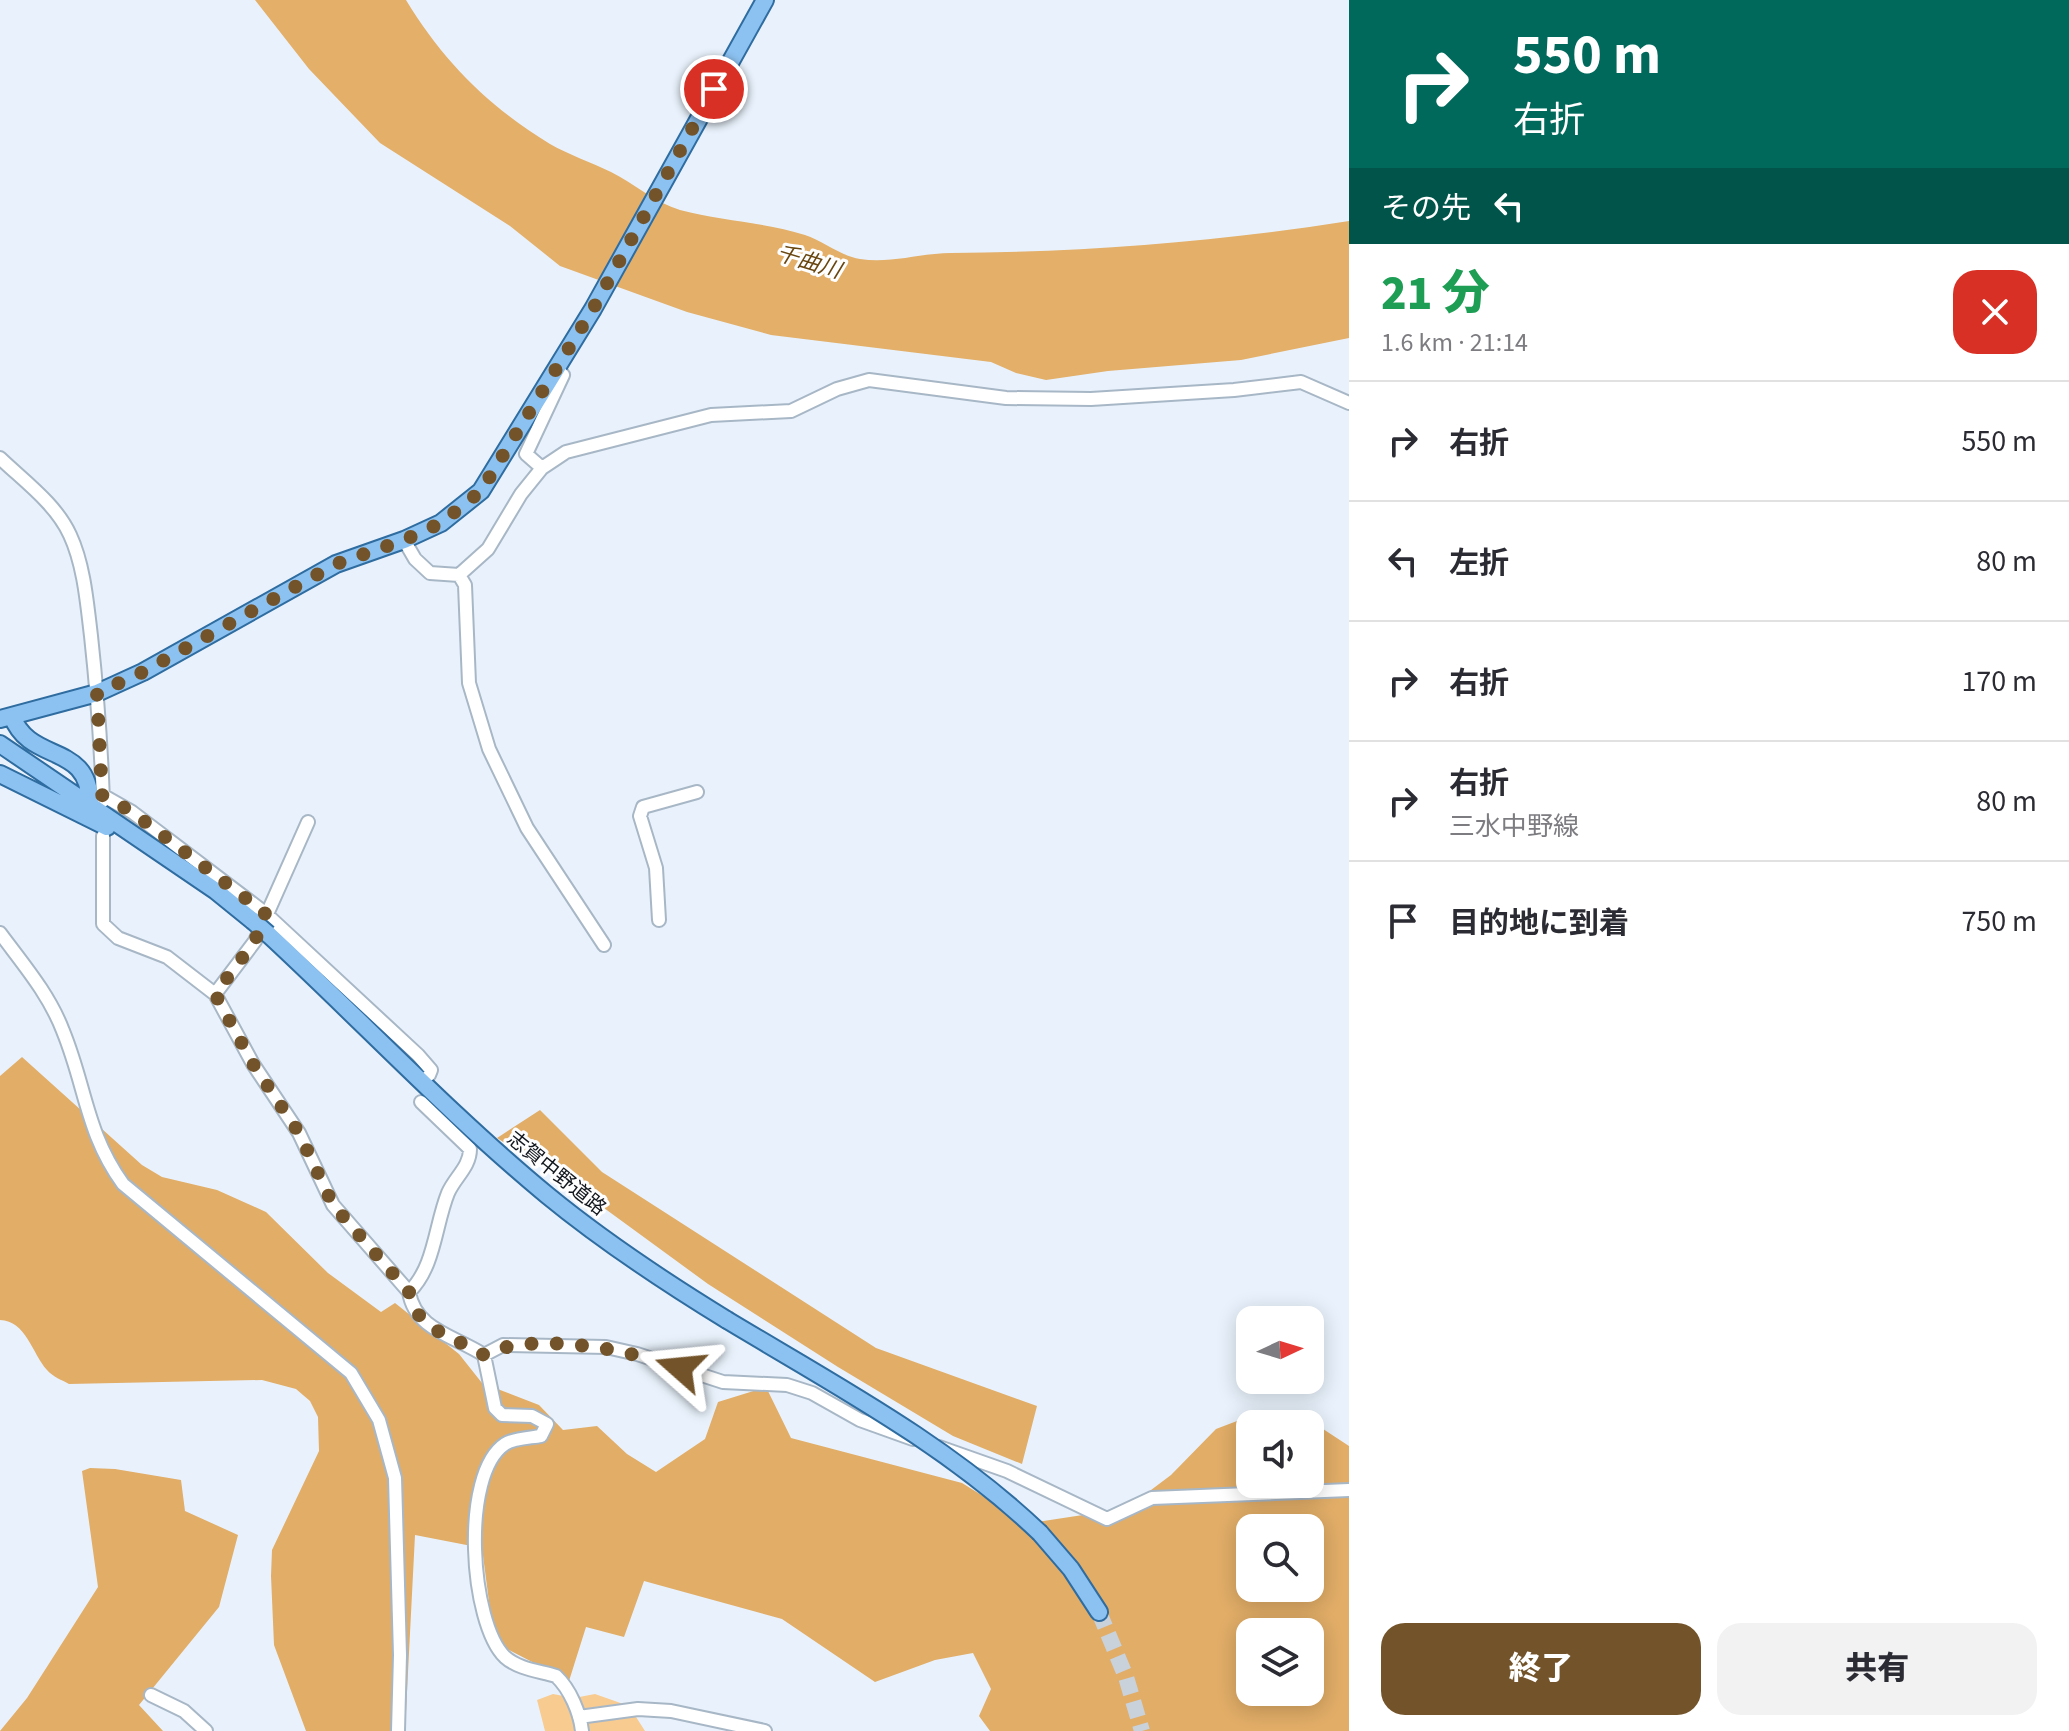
<!DOCTYPE html>
<html lang="ja">
<meta charset="utf-8">
<style>
:root{--surface:#fff;--page:#f2f2f3;--text:#2b2b33;--muted:#7c7c81;--line:#e1e1e2;--accent:#73542a}
body{margin:0;font-family:"Source Sans 3","Noto Sans JP",sans-serif;background:var(--page);color:var(--text);height:100vh;display:flex;flex-direction:column;font-size:30px;white-space:nowrap}
*{box-sizing:border-box;margin:0}
p{font-size:26px;color:var(--muted)}
.icon{flex:none;width:44px;height:44px;fill:none;stroke:currentColor;stroke-width:2;stroke-linecap:round;stroke-linejoin:round}
.map{position:relative;flex:1;overflow:hidden}
.side{display:flex;flex-direction:column;background:var(--surface);width:720px}
.side>*{flex:none}
.guide{background:#00695c;color:#fff;overflow:hidden}
.needle{width:52px;rotate:86deg}
.controls{position:absolute;left:1236px;top:1306px;display:grid;gap:16px}
.controls a{display:grid;place-items:center;width:88px;height:88px;border-radius:16px;background:var(--surface);box-shadow:0 4px 20px #0003;font-size:40px}
.pin{position:absolute;display:grid;place-items:center;width:68px;height:68px;color:#fff;margin:-34px;border:4px solid #fff;border-radius:50%;box-shadow:0 2px 8px #0007}
.me{position:absolute;width:88px;margin:-44px;rotate:288deg;stroke-linejoin:round;filter:drop-shadow(0 0 6px #0008)}
.turn{display:flex;align-items:center;gap:28px;height:168px;padding:0 32px;font-size:36px}
.turn .icon{width:104px;height:104px;stroke-width:2.5}
.turn b{display:block;font-size:56px;line-height:68px}
.then{display:flex;align-items:center;height:76px;padding:0 32px;background:#0003;gap:16px;font-size:30px}
.round{display:grid;place-items:center;flex:none;width:84px;height:84px;border-radius:24px;background:var(--page)}
.summary{display:flex;align-items:center;justify-content:space-between;height:136px;padding:0 32px}
h1{font-size:48px;font-weight:800;line-height:60px;color:#1e9e55}
.action{display:flex;gap:16px;margin-top:auto;padding:16px 32px}
.action a{flex:1;height:92px;border-radius:24px;background:var(--accent);color:#fff;font-size:32px;font-weight:800;line-height:92px;text-align:center}
.action a+a{background:var(--page);color:var(--text)}
ul{padding:0;list-style:none}
li{display:flex;align-items:center;gap:24px;height:120px;padding:0 32px;border-top:2px solid var(--line)}
li div{flex:1}
li b{display:block;font-size:30px}
li em{font-style:normal}
main{display:flex;flex:1;min-height:0}
.map>svg:first-child{display:block}
.green{fill:#f8cb91}
.forest{fill:#e1ad67;fill-rule:evenodd}
.water{fill:#e3af69}
.lines{fill:none;stroke-linecap:round;stroke-linejoin:round}
.major-tunnel{stroke:#c9d1db;stroke-width:16;stroke-dasharray:16 8;stroke-linecap:butt}
.minor-casing{stroke:#a8b7c6;stroke-width:16}
.major-casing{stroke:#2f6ca0;stroke-width:20}
.minor{stroke:#fff;stroke-width:12}
.major{stroke:#8cc2f1;stroke-width:16}
.major-bridge-casing{stroke:#2f6ca0;stroke-width:20;stroke-linecap:butt}
.major-bridge{stroke:#8cc2f1;stroke-width:16}
.route{stroke:#73542a;stroke-width:14;stroke-dasharray:0 25.2}
.labels{text-anchor:middle;stroke-width:6;stroke-linejoin:round;paint-order:stroke}
.street-label{font-size:20px;fill:#12171d;stroke:#fefefe}
.water-label{font-size:22px;font-style:italic;fill:#694610;stroke:#fefefe}
</style>
<main>
<div class="map">
<svg width="1349" height="1731" viewBox="0 0 1349 1731">
<rect width="100%" height="100%" fill="#e9f2fc"/>
<!-- green -->
<path class="green" d="M553 1694 574 1698 595 1694 629 1706 645 1731H545L537 1700Z"/>
<!-- forest -->
<path class="forest" d="M22 1057 142 1165 162 1177 217 1190 266 1212 328 1273 381 1312 395 1303 459 1354 482 1383 539 1405 563 1430 597 1426 627 1454 656 1472 705 1439 718 1402 766 1387 791 1438 962 1483 996 1504 1037 1522 1109 1511 1143 1496 1171 1475 1216 1429 1237 1421 1263 1418 1305 1422 1320 1427 1349 1446V1731H990L979 1716 991 1689 973 1653 935 1660 875 1682 782 1619 644 1581 624 1637 586 1627 569 1681 505 1648 491 1617 482 1548 415 1535 405 1731H306L274 1645 271 1576 272 1550 319 1451 318 1417 310 1401 296 1389 262 1380 69 1384C62 1380 53 1377 47 1370 32 1353 26 1321 0 1320V1076ZM1250 1424H1310V1484H1250ZM1250 1528H1310V1588H1250ZM1250 1632H1310V1692H1250Z
M540 1110 602 1172 876 1348 1037 1406 1022 1464 953 1436 838 1367 708 1284 578 1189 497 1138Z
M90 1468 115 1469 181 1480 185 1511 238 1535 219 1607 139 1705 163 1731H0L27 1698 98 1587 82 1471Z"/>
<!-- water -->
<path class="water" d="M255 0H406C443 61 489 107 550 144 569 155 591 162 611 172 633 183 656 203 680 210 721 221 764 222 805 235 823 241 841 256 860 259 890 264 921 253 951 253 1085 252 1216 242 1349 221V338L1241 360 1108 371 1046 380 1016 373 991 362 771 335 687 312 560 266 510 226 380 143 309 69Z"/>
<g class="lines">
<!-- major-tunnel -->
<path class="major-tunnel" d="M1099 1612 1126 1677 1142 1731"/>
<defs>
<path id="minor" d="M0 458C24 481 56 504 70 535 84 565 87 603 91 636 97 691 101 745 103 801
M542 468 526 454 563 375 556 368
M404 540 415 559 430 573 459 575 488 549 521 494 542 468 566 452 711 415 791 411 837 389 869 380 1006 398 1091 399 1234 390 1301 382 1349 403
M459 575 465 585 469 683 489 749 527 828 604 945
M102 795 132 812 265 913 418 1055 431 1070 429 1075
M103 836V924L118 938 167 957 215 994 253 1064 299 1133 333 1205 409 1292C415 1330 455 1336 484 1355L495 1408 502 1415 532 1416 547 1424 541 1436C530 1438 514 1438 505 1444 460 1474 470 1623 505 1657 518 1669 540 1671 556 1676 570 1689 580 1713 582 1731
M659 920 656 868 640 816 643 807 697 792
M0 933C23 964 49 994 63 1031 86 1087 86 1133 123 1184L351 1373 379 1420 395 1478 400 1655 398 1731
M215 994 255 941 308 822
M409 1292C435 1267 435 1225 448 1193 455 1177 470 1167 470 1149L421 1102
M484 1355 503 1345 606 1347 637 1354 723 1382 787 1385 812 1393 860 1420 913 1439
M939 1447 1007 1471 1107 1519 1152 1498 1349 1490
M151 1695 184 1711 206 1731
M579 1717 638 1709 671 1711 765 1731"/>
<path id="major" d="M12 716C30 765 90 741 90 804
M0 719 97 693 143 672 336 564 404 540 441 523 481 491 593 309 765 0
M0 744 216 891 253 921
M0 774 107 827
M268 934C361 1020 449 1114 547 1195 603 1241 665 1282 727 1320
M1040 1533 1071 1569 1099 1612"/>
</defs>
<!-- minor casing -->
<use href="#minor" class="minor-casing"/>
<!-- major casing -->
<use href="#major" class="major-casing"/>
<!-- minor -->
<use href="#minor" class="minor"/>
<!-- major -->
<use href="#major" class="major"/>
<defs>
<path id="major-bridge" d="M253 921 268 934
M727 1320C835 1385 948 1445 1040 1533"/>
</defs>
<!-- major-bridge casing -->
<use href="#major-bridge" class="major-bridge-casing"/>
<!-- major-bridge -->
<use href="#major-bridge" class="major-bridge"/>
</g>
<g class="lines">
<!-- route -->
<path class="route" d="M680 1368C629 1350 533 1330 484 1355 454 1336 416 1331 409 1292L333 1205 299 1133 253 1064 215 994 255 941 265 913 132 812 102 795 97 693 143 672 336 564 404 540 441 523 481 491 593 309 714 89"/>
</g>
<g class="labels">
<!-- street labels -->
<g class="street-label">
<text transform="translate(557 1173) rotate(39)" y="7">志賀中野道路</text>
</g>
<!-- water labels -->
<g class="water-label">
<text transform="translate(809 261) rotate(17)" y="8">千曲川</text>
</g>
</g>
</svg>
<div class="controls">
<a><svg class="needle" viewBox="-14 -14 28 28"><path d="M0-13l5 13h-10z" fill="#e53935"/><path d="M0 13l5-13h-10z" fill="#7c7c81"/></svg></a>
<a><svg class="icon" aria-label="sound" viewBox="0 0 24 24"><path d="M4 9h4l5-4v14l-5-4H4zM17 9q2 3 0 6"/></svg></a>
<a><svg class="icon" aria-label="search" viewBox="0 0 24 24"><circle cx="10" cy="10" r="6"/><path d="M15 15l6 6"/></svg></a>
<a><svg class="icon" aria-label="layers" viewBox="0 0 24 24"><path d="M12 4l9 5-9 5-9-5zM3 14l9 5 9-5"/></svg></a>
</div>
<div class="pin" style="left:714px;top:89px;background:#d93025"><svg class="icon" aria-label="arrive" viewBox="0 0 24 24"><path d="M6 21V4h12l-3 4 3 4H6"/></svg></div>
<svg class="me" style="left:680px;top:1368px" viewBox="-20 -20 40 40"><path d="M0-17L14 15 0 8-14 15z" fill="#73542a" stroke="#fff" stroke-width="4"/></svg>
</div>
<section class="side">
<div class="guide">
<div class="turn"><svg class="icon" aria-label="right" viewBox="0 0 24 24"><path d="M7 20v-9h11M14 6l5 5-5 5"/></svg><div><b>550 m</b>右折</div></div>
<div class="then">その先<svg class="icon" aria-label="left" viewBox="0 0 24 24"><path d="M17 20v-9H6M10 6l-5 5 5 5"/></svg></div>
</div>
<div class="summary"><div><h1>21 分</h1><p>1.6 km · 21:14</p></div><a class="round" style="background:#d93025;color:#fff"><svg class="icon" aria-label="close" viewBox="0 0 24 24"><path d="M6 6l12 12M18 6L6 18"/></svg></a></div>
<ul>
<li><svg class="icon" aria-label="right" viewBox="0 0 24 24"><path d="M7 20v-9h11M14 6l5 5-5 5"/></svg><div><b>右折</b></div><em>550 m</em></li>
<li><svg class="icon" aria-label="left" viewBox="0 0 24 24"><path d="M17 20v-9H6M10 6l-5 5 5 5"/></svg><div><b>左折</b></div><em>80 m</em></li>
<li><svg class="icon" aria-label="right" viewBox="0 0 24 24"><path d="M7 20v-9h11M14 6l5 5-5 5"/></svg><div><b>右折</b></div><em>170 m</em></li>
<li><svg class="icon" aria-label="right" viewBox="0 0 24 24"><path d="M7 20v-9h11M14 6l5 5-5 5"/></svg><div><b>右折</b><p>三水中野線</p></div><em>80 m</em></li>
<li><svg class="icon" aria-label="arrive" viewBox="0 0 24 24"><path d="M6 21V4h12l-3 4 3 4H6"/></svg><div><b>目的地に到着</b></div><em>750 m</em></li>
</ul>
<div class="action"><a>終了</a><a>共有</a></div>
</section>
</main>
